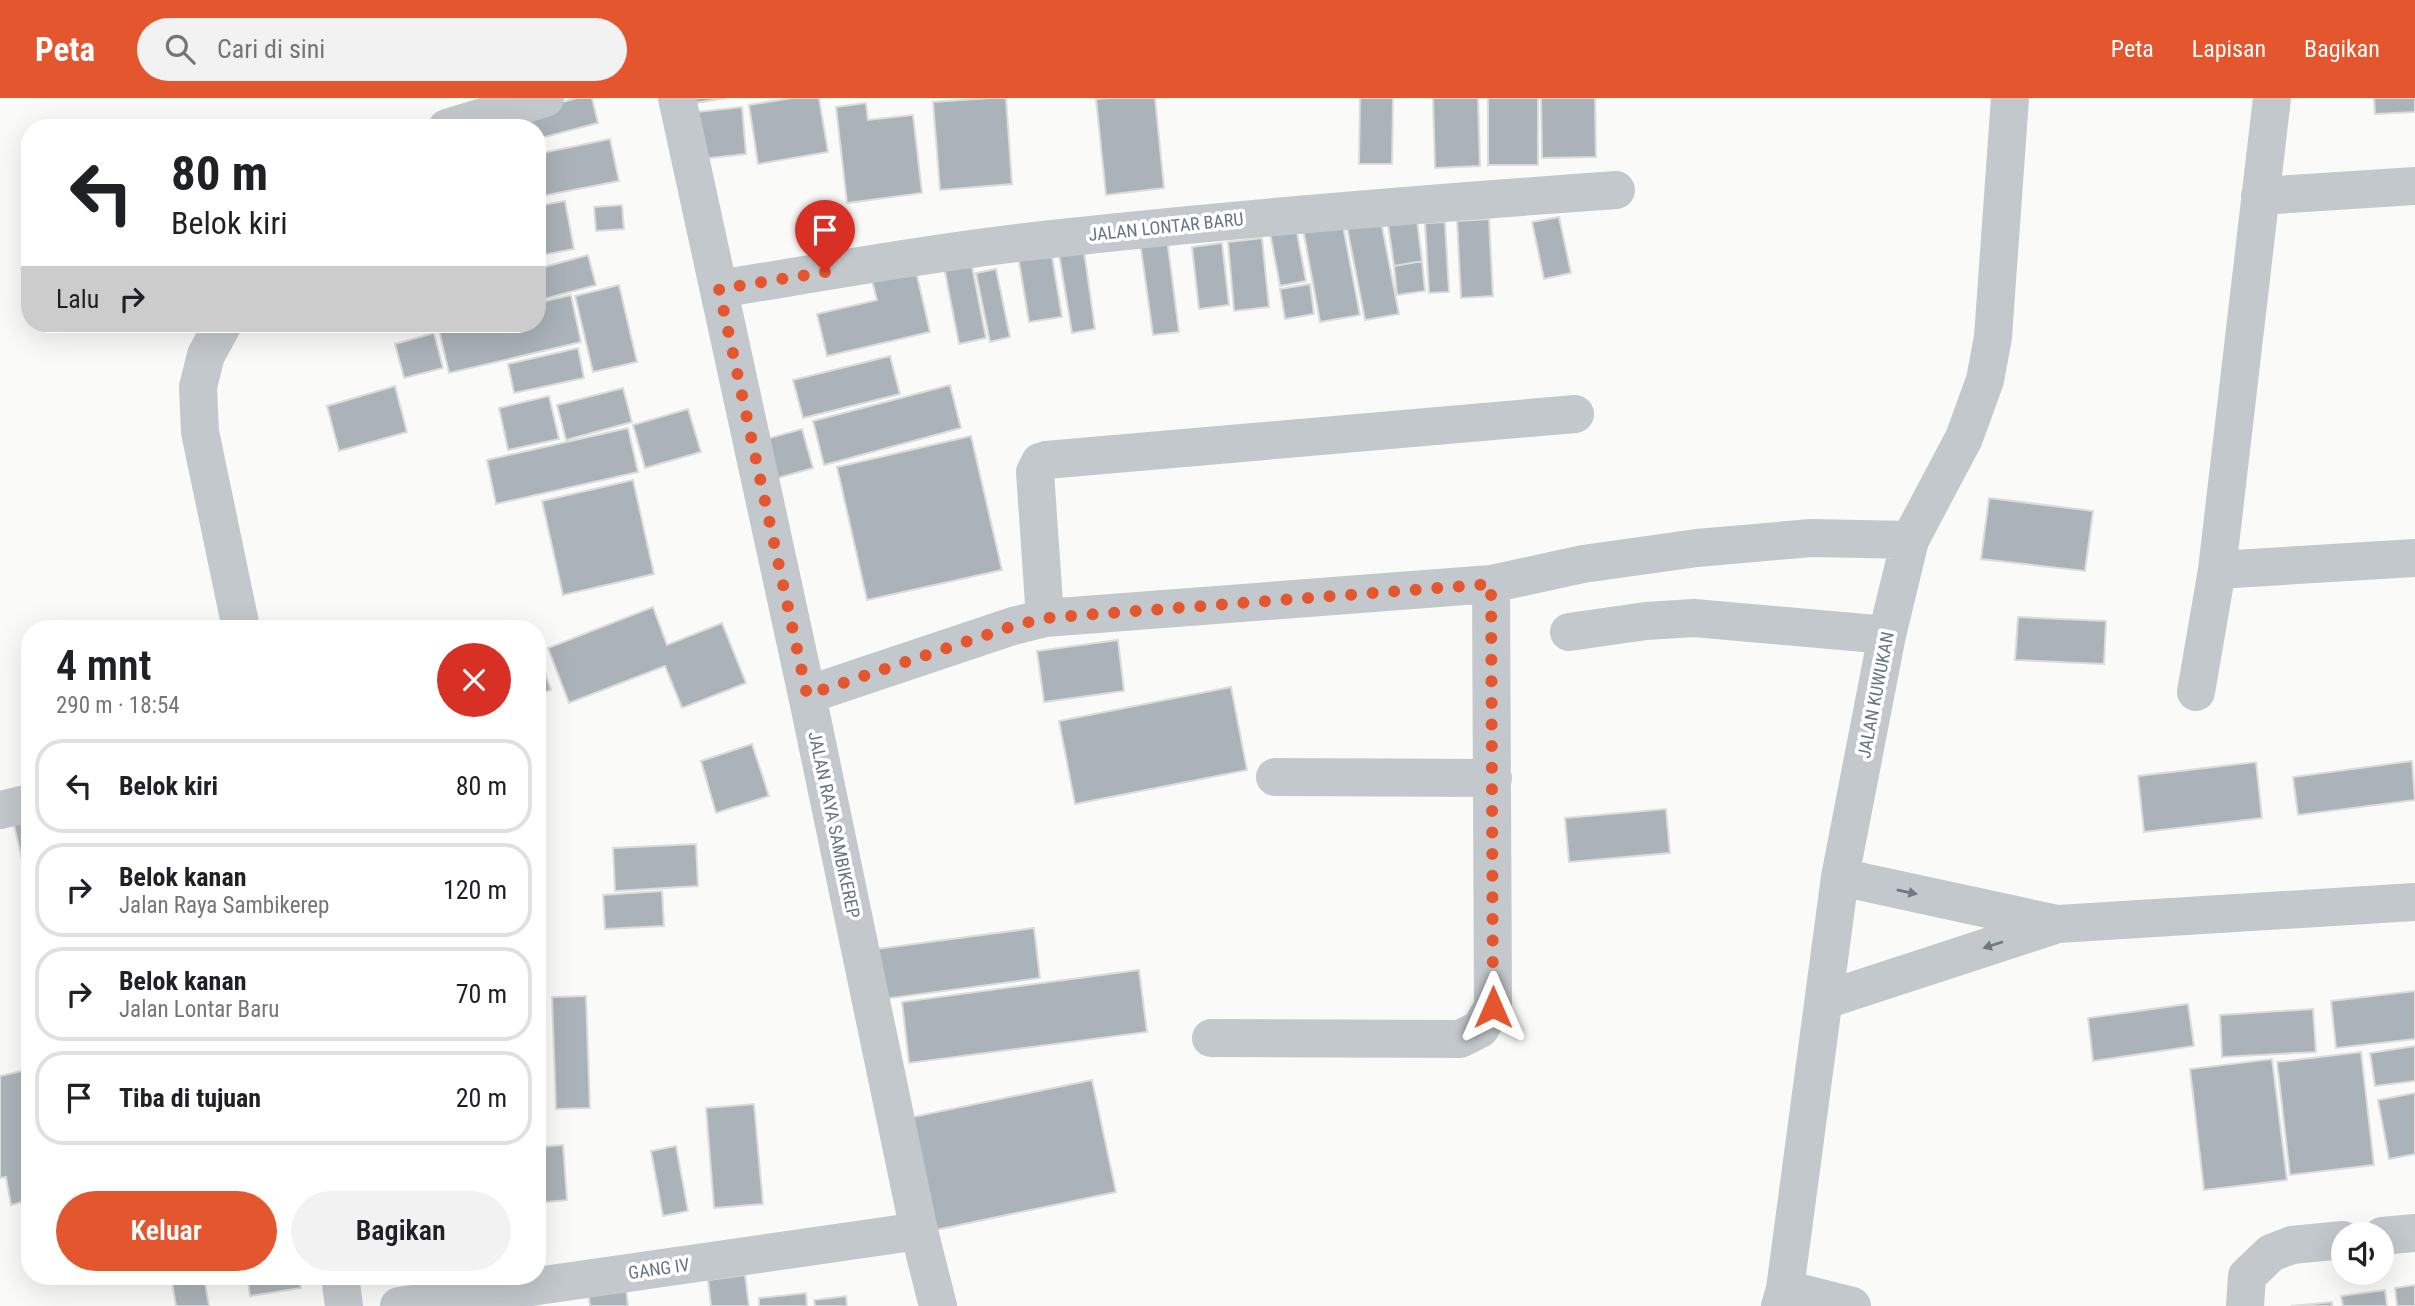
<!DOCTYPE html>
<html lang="id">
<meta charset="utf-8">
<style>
:root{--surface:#fff;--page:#f2f2f2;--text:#202124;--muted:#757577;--line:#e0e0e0;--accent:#e4572e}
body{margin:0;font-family:"Roboto Condensed",sans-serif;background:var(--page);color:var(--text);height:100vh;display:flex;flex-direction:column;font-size:26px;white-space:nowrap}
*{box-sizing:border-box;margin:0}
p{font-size:23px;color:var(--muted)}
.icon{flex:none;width:38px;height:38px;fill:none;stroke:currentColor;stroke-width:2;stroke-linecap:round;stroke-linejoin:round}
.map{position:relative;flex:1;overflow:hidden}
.panel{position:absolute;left:21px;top:522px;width:525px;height:665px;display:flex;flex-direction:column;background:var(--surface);border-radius:28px;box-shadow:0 7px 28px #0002}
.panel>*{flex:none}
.hud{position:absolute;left:21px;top:21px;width:525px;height:214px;border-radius:28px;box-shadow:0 7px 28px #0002;background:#fff;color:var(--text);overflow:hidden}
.tools{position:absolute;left:2331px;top:1124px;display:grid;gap:14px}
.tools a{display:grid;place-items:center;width:63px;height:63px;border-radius:50%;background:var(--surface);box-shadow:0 7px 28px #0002;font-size:35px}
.pin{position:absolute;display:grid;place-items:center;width:60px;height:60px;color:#fff;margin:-72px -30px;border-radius:50% 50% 50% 0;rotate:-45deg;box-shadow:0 0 7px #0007}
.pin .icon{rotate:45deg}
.me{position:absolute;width:77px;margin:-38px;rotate:0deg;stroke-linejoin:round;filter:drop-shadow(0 0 5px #0008)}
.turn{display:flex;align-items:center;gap:24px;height:147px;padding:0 35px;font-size:32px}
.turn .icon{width:91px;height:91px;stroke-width:2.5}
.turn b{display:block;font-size:49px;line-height:60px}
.then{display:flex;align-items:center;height:66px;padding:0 35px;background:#0003;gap:14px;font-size:26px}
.round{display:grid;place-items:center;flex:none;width:74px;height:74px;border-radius:37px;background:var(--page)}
.head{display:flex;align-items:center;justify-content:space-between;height:119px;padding:0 35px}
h1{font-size:42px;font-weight:600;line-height:52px}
.cta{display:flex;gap:14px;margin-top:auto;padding:14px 35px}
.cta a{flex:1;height:80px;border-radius:42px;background:var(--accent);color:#fff;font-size:28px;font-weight:600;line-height:80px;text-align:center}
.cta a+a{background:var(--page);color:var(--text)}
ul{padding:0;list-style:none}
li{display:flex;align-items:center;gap:21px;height:94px;margin:0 14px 10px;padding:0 21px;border:4px solid var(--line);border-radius:28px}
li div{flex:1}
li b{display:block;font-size:26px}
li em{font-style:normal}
header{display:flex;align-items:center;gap:42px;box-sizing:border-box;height:98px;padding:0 35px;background:var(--accent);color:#fff}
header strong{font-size:33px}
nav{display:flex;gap:38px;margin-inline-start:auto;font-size:24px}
.search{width:490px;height:63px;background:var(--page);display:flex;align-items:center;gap:18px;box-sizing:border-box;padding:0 24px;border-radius:38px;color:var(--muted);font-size:26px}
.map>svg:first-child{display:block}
.building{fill:#aab3b9;stroke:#dcdcda;stroke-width:2}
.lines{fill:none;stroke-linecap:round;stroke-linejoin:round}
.minor{stroke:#c3c8cc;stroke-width:38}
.tertiary{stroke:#c3c8cc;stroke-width:38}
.oneway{fill:#6a7a87}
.route{stroke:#e4572e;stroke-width:12;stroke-dasharray:0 21.6}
.labels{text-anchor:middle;stroke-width:7;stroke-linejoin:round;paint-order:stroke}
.street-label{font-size:18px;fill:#657683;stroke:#fff}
</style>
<header>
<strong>Peta</strong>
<div class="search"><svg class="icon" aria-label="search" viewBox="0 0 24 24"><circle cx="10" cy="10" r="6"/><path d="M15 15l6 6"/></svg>Cari di sini</div>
<nav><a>Peta</a><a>Lapisan</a><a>Bagikan</a></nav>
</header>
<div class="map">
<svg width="2415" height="1208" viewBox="0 0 2415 1208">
<rect width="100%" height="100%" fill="#fafaf8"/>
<!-- building -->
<path class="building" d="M577 0H592L598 25 537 41V30H468Z
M688 0H726L689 6Z
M792 0H819L828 54 758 66 749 7Z
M991 0H1006L1012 86 940 92 933 4Z
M1109 0H1155L1164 90 1106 97 1096 1Z
M1360 0H1393L1392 66H1359Z
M1433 0H1478L1480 68 1435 70Z
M1488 0H1538V67H1488Z
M1541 0H1595L1596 59 1542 60Z
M2374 0H2415V14L2375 16Z
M866 5 868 22 913 17 922 95 847 105 836 9Z
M742 9 746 56 692 62 687 15Z
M610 41 619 83 537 99V56Z
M565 103 574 151 537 158V108Z
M622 107 624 131 596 133 594 109Z
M1380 118 1399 216 1365 222 1346 124Z
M1294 119 1306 183 1280 188 1268 124Z
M1559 119 1571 175 1544 181 1532 124Z
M1489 121 1493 198 1461 200 1457 123Z
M1417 122 1422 163 1394 168 1388 126Z
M1342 123 1360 217 1320 224 1303 131Z
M1445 124 1449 194 1429 195 1425 125Z
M1262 140 1269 209 1234 213 1228 144Z
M1167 141 1179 234 1153 237 1140 144Z
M1222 145 1229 207 1199 211 1192 149Z
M1083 146 1095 231 1072 235 1058 150Z
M1051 152 1062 219 1029 224 1018 158Z
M588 157 596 187 537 203V171Z
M971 163 986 240 959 246 944 169Z
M1422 163 1425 193 1397 197 1394 168Z
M915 169 930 234 827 258 817 216 877 202 871 179Z
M996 171 1010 239 990 244 976 175Z
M1310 186 1314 216 1285 221 1280 191Z
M619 187 637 264 593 274 575 198Z
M571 197 581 244 449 275 438 228 448 226H537V205Z
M377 226H414L379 233Z
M434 235 443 270 404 280 395 246Z
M578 250 584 280 514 295 508 266Z
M890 258 900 296 803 320 793 282Z
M950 287 961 330 824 367 813 323Z
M395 288 407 334 339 353 327 308Z
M623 290 632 324 566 342 557 307Z
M549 298 559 341 508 352 499 310Z
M688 311 701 354 645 370 633 327Z
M628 330 638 374 496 406 487 362Z
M802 331 813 370 767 383 756 344Z
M971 338 1002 472 867 502 837 369Z
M633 382 654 476 563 497 542 403Z
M1989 400 2093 413 2085 473 1981 461Z
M653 509 667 547 722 525 746 585 682 610 665 568 569 605 548 550Z
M2018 519 2106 523 2104 566 2015 562Z
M1118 542 1124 593 1044 604 1037 553Z
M537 550 551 592 537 597Z
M1231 589 1247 672 1075 706 1059 623Z
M752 646 769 698 716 715 701 663Z
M2412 663 2415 702 2298 717 2293 679Z
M2256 664 2262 720 2144 734 2138 678Z
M1666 711 1670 755 1569 764 1565 720Z
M30 719V769L24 770 13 723Z
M696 746 698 788 615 793 613 750Z
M662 793 664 828 605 831 603 797Z
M1034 830 1040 880 876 902 869 852Z
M1139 872 1147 934 909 965 902 904Z
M2415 893V941L2336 950 2331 903Z
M586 898 590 1010 556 1011 552 899Z
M2188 906 2194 948 2093 963 2088 920Z
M537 911H540L544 939 537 940Z
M2313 911 2316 954 2222 959 2220 917Z
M2415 948V983L2375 988 2370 955Z
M2361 954 2374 1067 2290 1077 2277 964Z
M2272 961 2287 1082 2204 1092 2190 971Z
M30 971V1102L11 1107 6 1079 0 1080V978Z
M1092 982 1116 1094 926 1134 903 1021Z
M2415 995V1056L2389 1061 2378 1002Z
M754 1006 763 1106 714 1110 706 1010Z
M563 1047 567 1102 537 1105V1049Z
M676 1048 688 1113 663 1118 651 1053Z
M745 1177 749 1208H711L708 1182Z
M171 1178H204L209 1208H176Z
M247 1178H299L301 1190 250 1198Z
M2415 1187V1208H2397L2395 1190Z
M626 1188 628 1208H590L588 1193Z
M2385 1192 2387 1208H2343L2341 1198Z
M806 1195 807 1208H759V1200Z
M846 1198 847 1208H815L814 1202Z
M2332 1204V1208H2291Z"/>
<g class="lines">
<!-- minor -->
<path class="minor" d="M447 30 545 0
M2260 98 2415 88
M719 191C836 172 953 151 1071 139 1252 119 1434 105 1616 92
M223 226 206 257 198 289 200 334 241 530
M2217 472 2415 460
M1045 520 1035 374 1040 364 1046 362 1575 316
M1569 534 1646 523 1694 520 1887 537
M2196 594 2217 472 2272 0
M807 597 1013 528 1045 520 1491 486 1583 466 1697 450 1811 440 1910 442
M1275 679 1493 680
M0 712 30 705
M1840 779 2057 826
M1825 902 2058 826 2415 804
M1211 940 1460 941 1480 931 1493 909 1491 486
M2382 1138 2415 1135
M340 1178 344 1208
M1785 1191 1852 1208
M399 1208 919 1133
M1780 1208 1785 1191 1840 779 1887 537 1910 442 1964 340 1985 282 1993 239 2010 0
M2245 1208 2247 1178 2271 1155 2292 1147 2343 1142"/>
<!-- tertiary -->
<path class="tertiary" d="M677 0 807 597 919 1133 938 1208"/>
</g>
<!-- one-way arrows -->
<defs><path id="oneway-solid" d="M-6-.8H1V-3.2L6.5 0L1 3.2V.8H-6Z" transform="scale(1.75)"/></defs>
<g class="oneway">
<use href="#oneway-solid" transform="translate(1907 794) rotate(12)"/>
<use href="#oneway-solid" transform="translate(1993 847) rotate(162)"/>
</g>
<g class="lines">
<!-- route -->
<path class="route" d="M825 174 719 191 807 597 1013 528 1045 520 1491 486 1493 909"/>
</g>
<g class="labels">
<!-- street labels -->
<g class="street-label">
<text transform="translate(1166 129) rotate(-6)" y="6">JALAN LONTAR BARU</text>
<text transform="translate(1876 597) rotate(-79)" y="6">JALAN KUWUKAN</text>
<text transform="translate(834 727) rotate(78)" y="6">JALAN RAYA SAMBIKEREP</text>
<text transform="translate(659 1171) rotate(-8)" y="6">GANG IV</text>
</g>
</g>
</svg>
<div class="tools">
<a><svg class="icon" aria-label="sound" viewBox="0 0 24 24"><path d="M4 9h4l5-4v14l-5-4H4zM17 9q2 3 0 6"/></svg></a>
</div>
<div class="pin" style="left:825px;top:174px;background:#d93025"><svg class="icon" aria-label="arrive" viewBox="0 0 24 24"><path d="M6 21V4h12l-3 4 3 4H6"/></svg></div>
<svg class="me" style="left:1493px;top:909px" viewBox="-20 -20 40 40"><path d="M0-17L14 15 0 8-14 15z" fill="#e4572e" stroke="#fff" stroke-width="4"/></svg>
<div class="hud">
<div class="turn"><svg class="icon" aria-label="left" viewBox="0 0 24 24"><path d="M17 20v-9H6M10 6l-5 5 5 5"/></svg><div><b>80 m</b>Belok kiri</div></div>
<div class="then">Lalu<svg class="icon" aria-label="right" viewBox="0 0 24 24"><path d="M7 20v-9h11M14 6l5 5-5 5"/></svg></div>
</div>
<section class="panel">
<div class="head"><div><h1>4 mnt</h1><p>290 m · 18:54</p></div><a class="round" style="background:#d93025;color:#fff"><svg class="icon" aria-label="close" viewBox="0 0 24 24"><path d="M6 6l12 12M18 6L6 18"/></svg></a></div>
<ul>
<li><svg class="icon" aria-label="left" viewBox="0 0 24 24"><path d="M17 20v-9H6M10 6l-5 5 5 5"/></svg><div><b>Belok kiri</b></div><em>80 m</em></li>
<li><svg class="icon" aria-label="right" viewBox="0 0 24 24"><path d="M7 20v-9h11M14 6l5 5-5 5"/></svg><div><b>Belok kanan</b><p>Jalan Raya Sambikerep</p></div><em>120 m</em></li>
<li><svg class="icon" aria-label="right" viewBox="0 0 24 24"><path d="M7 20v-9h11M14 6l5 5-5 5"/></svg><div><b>Belok kanan</b><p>Jalan Lontar Baru</p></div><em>70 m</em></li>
<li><svg class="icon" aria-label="arrive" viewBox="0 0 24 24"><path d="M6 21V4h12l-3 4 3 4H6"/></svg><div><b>Tiba di tujuan</b></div><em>20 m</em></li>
</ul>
<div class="cta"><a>Keluar</a><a>Bagikan</a></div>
</section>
</div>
